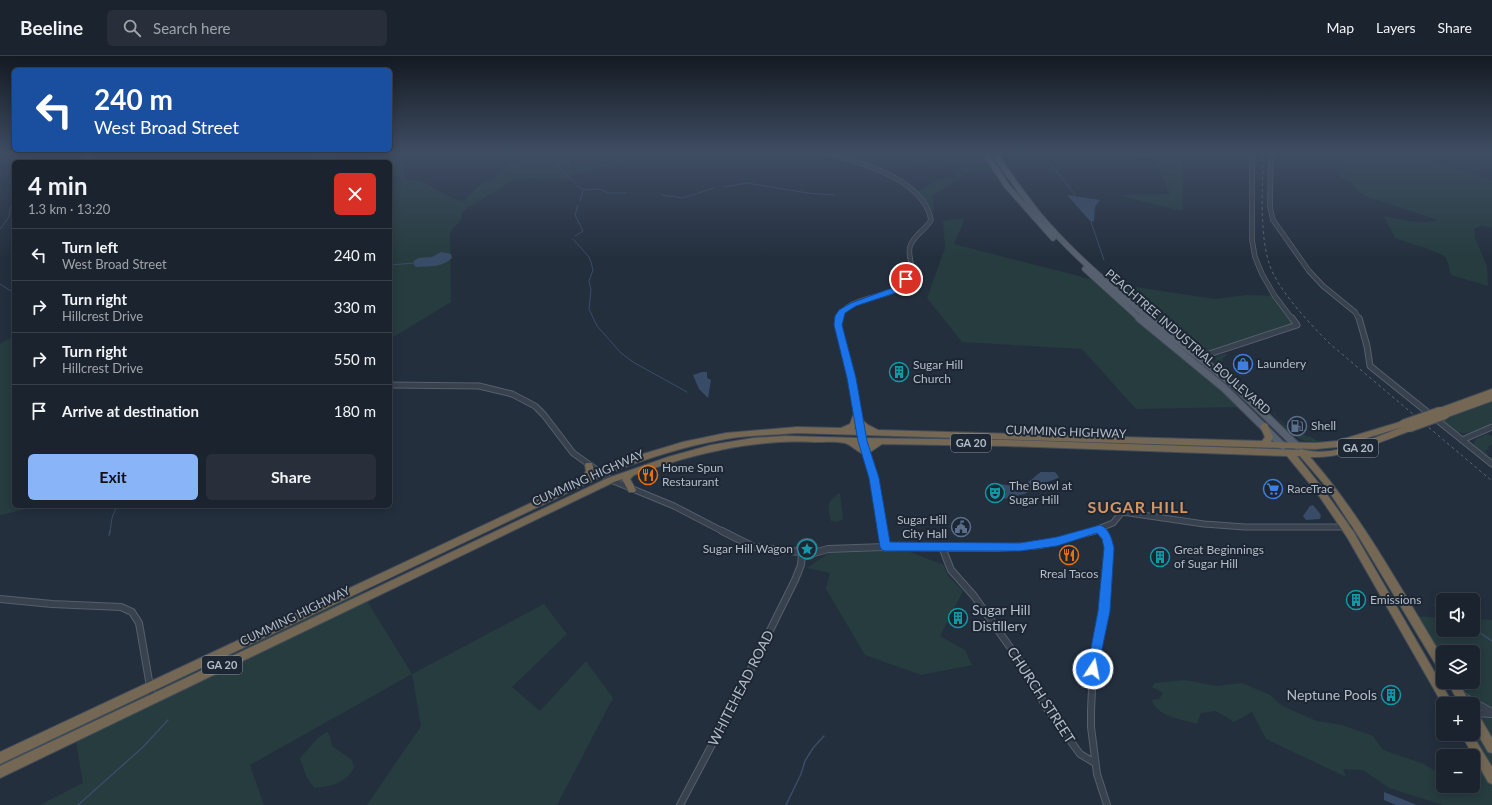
<!DOCTYPE html>
<meta charset="utf-8">
<style>
:root{--surface:#1b232e;--page:#282f3a;--text:#f1f3f6;--muted:#a0a4aa;--line:#39404a;--accent:#8ab4f8}
body{margin:0;font-family:Lato,sans-serif;background:var(--page);color:var(--text);height:100vh;display:flex;flex-direction:column;font-size:15px;white-space:nowrap}
*{box-sizing:border-box;margin:0}
p{font-size:13px;color:var(--muted)}
.icon{flex:none;width:22px;height:22px;fill:none;stroke:currentColor;stroke-width:2;stroke-linecap:round;stroke-linejoin:round}
.map{position:relative;flex:1;overflow:hidden}
.side{position:absolute;left:12px;top:104px;width:380px;height:348px;display:flex;flex-direction:column;background:var(--surface);border-radius:6px;box-shadow:0 2px 10px #0003,0 0 0 1px var(--line)}
.side>*{flex:none}
.top-card{position:absolute;left:12px;top:12px;width:380px;height:84px;border-radius:6px;box-shadow:0 2px 10px #0003,0 0 0 1px var(--line);background:#1a4fa0;color:#fff;overflow:hidden}
.controls{position:absolute;left:1436px;top:537px;display:grid;gap:8px}
.controls a{display:grid;place-items:center;width:44px;height:44px;border-radius:6px;background:var(--surface);box-shadow:0 2px 10px #0003,0 0 0 1px var(--line);font-size:20px}
.pin{position:absolute;display:grid;place-items:center;width:34px;height:34px;color:#fff;margin:-17px;border:2px solid #fff;border-radius:50%;box-shadow:0 1px 4px #0007}
.me{position:absolute;width:44px;margin:-22px;rotate:11deg;stroke-linejoin:round;filter:drop-shadow(0 0 3px #0008)}
.turn{display:flex;align-items:center;gap:14px;height:84px;padding:0 16px;font-size:18px}
.turn .icon{width:52px;height:52px;stroke-width:2.5}
.turn b{display:block;font-size:28px;line-height:34px}
.round{display:grid;place-items:center;flex:none;width:42px;height:42px;border-radius:6px;background:var(--page)}
.headline{display:flex;align-items:center;justify-content:space-between;height:68px;padding:0 16px}
h1{font-size:24px;font-weight:700;line-height:30px}
.action{display:flex;gap:8px;margin-top:auto;padding:8px 16px}
.action a{flex:1;height:46px;border-radius:6px;background:var(--accent);color:#111;font-size:16px;font-weight:700;line-height:46px;text-align:center}
.action a+a{background:var(--page);color:var(--text)}
ul{padding:0;list-style:none}
li{display:flex;align-items:center;gap:12px;height:52px;padding:0 16px;border-top:1px solid var(--line)}
li div{flex:1}
li b{display:block;font-size:15px}
li em{font-style:normal}
header{display:flex;align-items:center;gap:24px;box-sizing:border-box;height:56px;padding:0 20px;background:var(--surface);border-bottom:1px solid var(--line)}
header strong{font-size:19px}
nav{display:flex;gap:22px;margin-inline-start:auto;font-size:14px}
.search{width:280px;height:36px;background:var(--page);display:flex;align-items:center;gap:10px;box-sizing:border-box;padding:0 14px;border-radius:6px;color:var(--muted);font-size:15px}
.map>svg:first-child{display:block}
.green{fill:#263c3f}
.water{fill:#394c67}
.lines{fill:none;stroke-linecap:round;stroke-linejoin:round}
.stream-far1{stroke:#394c67;stroke-width:1}
.stream{stroke:#394c67;stroke-width:1.5}
.minor-far2-casing{stroke:#565f6c;stroke-width:5.5}
.minor-far1-casing{stroke:#565f6c;stroke-width:7}
.minor-casing{stroke:#565f6c;stroke-width:8}
.major-far1-casing{stroke:#414a57;stroke-width:7}
.major-casing{stroke:#414a57;stroke-width:9}
.highway-casing{stroke:#434c59;stroke-width:2}
.minor-far2{stroke:#38414e;stroke-width:4}
.minor-far1{stroke:#38414e;stroke-width:5}
.minor{stroke:#38414e;stroke-width:6}
.major-far1{stroke:#56606e;stroke-width:5.5}
.major{stroke:#56606e;stroke-width:7}
.highway{fill:#746855;fill-rule:evenodd}
.rail{stroke:#5a6575;stroke-width:1;stroke-dasharray:3 3;stroke-linecap:butt}
.highway-bridge-casing{stroke:#434c59;stroke-width:10;stroke-linecap:butt}
.highway-bridge{stroke:#746855;stroke-width:8}
.route{fill:#1a73e8;stroke:#114b97}
.labels{text-anchor:middle;stroke-width:4;stroke-linejoin:round;paint-order:stroke}
.shield{fill:#1d2633;stroke:#878f9c;stroke-width:1}
.shield-label{font-size:11px;font-weight:bold;fill:#b4bcc9}
.street-label{font-size:12px;fill:#b4bcc9;stroke:#1d2633}
.poi-label{font-size:12px;fill:#b4bcc9;stroke:#1d2633;text-anchor:start}
.near-poi-label{font-size:14px;fill:#b4bcc9;stroke:#1d2633;text-anchor:start}
.near-street-label{font-size:14px;fill:#b4bcc9;stroke:#1d2633}
.district-label{font-size:16px;font-weight:bold;letter-spacing:1px;fill:#d59563;stroke:#1d2633}
</style>
<header>
<strong>Beeline</strong>
<div class="search"><svg class="icon" aria-label="search" viewBox="0 0 24 24"><circle cx="10" cy="10" r="6"/><path d="M15 15l6 6"/></svg>Search here</div>
<nav><a>Map</a><a>Layers</a><a>Share</a></nav>
</header>
<div class="map">
<svg width="1492" height="749" viewBox="0 0 1492 749">
<rect width="100%" height="100%" fill="#242f3e"/>
<!-- green -->
<path class="green" d="M313 97H339L326 106H306Z
M377 97H425L421 101 412 99 401 107 406 123 419 124 454 143 463 145 483 126 496 122 503 114 522 102 533 103 538 97H570L572 103 570 109 572 113 591 112 646 97H655L597 112 555 124 532 122 515 123 462 156 461 164 450 176 451 246 390 283V130L397 125 390 122V106H366Z
M889 97H1005L995 102 1009 118 971 115 932 140 934 150 933 156 916 136 939 123 956 122 958 120 956 116 960 115 962 112 958 108C951 108 943 110 939 103L924 106 919 109 902 101Z
M1121 97H1182L1183 155 1125 141 1122 139 1170 138 1154 103 1124 99Z
M1379 97H1409L1492 124V172L1482 169 1474 173 1475 182 1487 210 1488 230 1451 219C1450 214 1448 206 1445 201 1442 197 1403 185 1395 182L1384 160C1400 163 1422 170 1438 164L1365 140C1353 133 1357 126 1341 122L1339 116 1345 115V103L1357 100 1381 99Z
M965 162 954 188 1102 226 1215 243 1247 239 1279 240 1286 254 1296 268 1253 284 1194 299 1218 319 1245 351 1136 353 1082 293 962 286 927 242 945 192 943 165Z
M14 280V450H41L0 459V288Z
M1227 297V299L1222 303 1223 304 1221 306 1267 350H1271L1272 351H1265L1217 308 1215 305 1217 300Z
M1492 346V367C1466 379 1464 383 1440 365Z
M1276 356 1275 359 1291 375 1311 381 1319 386C1297 388 1288 374 1275 360L1273 357Z
M1487 378 1492 380V388L1488 391 1489 394H1485L1489 401H1492V405L1473 389 1476 383Z
M840 437 843 463 838 466 831 465C827 451 827 444 840 437Z
M885 495 910 496 944 509 947 519 963 535 940 580 965 594 972 609 921 619 865 599 826 533 830 517 807 512 829 497Z
M359 532 412 618 544 548 567 578 512 631 540 655 586 605 613 642 557 749H367L421 670 412 618 250 709 264 749H40L83 727 74 674 0 712V706Z
M1416 560 1443 562V574H1473V563L1492 564V749H1443L1389 732 1363 714 1343 713 1346 721 1266 683 1252 656 1234 666 1216 655 1201 657 1197 668C1181 663 1157 661 1152 644L1159 643 1163 637 1152 631 1155 627 1185 624 1216 630 1242 627 1270 639 1282 650 1317 665 1342 669 1373 680 1383 694 1424 708 1443 720V730H1473V721H1481L1472 678H1473V648H1458L1448 626H1473V596H1443V617Z
M327 676 330 680 332 690 352 704 354 712C345 728 331 730 314 732L306 720 300 702 319 681Z"/>
<!-- water -->
<path class="water" d="M1067 139 1100 144 1095 151 1094 165 1091 166Z
M441 196 451 198 452 202C441 212 430 210 416 211L414 209V205L418 202 432 201Z
M702 316H707V322L711 324 708 342 699 333 693 319Z
M1041 416H1055L1059 421 1056 423 1038 429 1025 438 1009 441 1005 443 1003 442 1006 436 999 430V428C1010 430 1021 431 1031 424 1034 422 1037 418 1041 416Z
M1313 449 1321 459 1320 463 1306 464 1303 460 1310 450Z
M1384 736 1417 749H1396L1384 744Z"/>
<g class="lines">
<!-- stream-far1 -->
<path class="stream-far1" d="M556 97 559 112 576 127
M1039 97 1056 114 1075 139
M23 106 31 97
M327 106 336 97
M576 129 584 134 600 133 608 137H626
M724 131 747 127 807 137 834 139
M662 139 683 142 714 132
M580 145 583 135
M1091 166 1104 204
M0 173 9 161 10 152 14 146
M575 180 583 175 575 159 578 149
M573 183 589 201 591 206 593 214 589 225 591 234 589 253 597 270 621 297 633 306 687 336
M390 209 414 207
M0 228 14 237
M110 476 112 462 117 450"/>
<!-- stream -->
<path class="stream" d="M109 479 110 475
M1435 549 1443 554
M1473 572 1492 585
M78 749 143 691 168 664
M786 749 801 718 805 705 813 692 824 680"/>
<defs>
<path id="minor-far2" d="M86 97 90 106
M827 97C861 107 924 123 931 164 926 173 916 178 911 188 907 195 911 202 911 209 911 219 903 230 895 234 880 242 843 243 839 263
M1252 97V184L1255 201 1262 218 1274 239 1292 263
M1271 97 1270 151 1273 164 1309 215 1323 230 1355 256 1359 263"/>
<path id="minor-far1" d="M839 262 838 269 851 322 863 385 874 422 883 476
M1359 262 1367 290 1370 310 1492 408
M1197 302 1297 269 1292 262
M390 329 479 330 512 338 535 350 544 359 573 397 611 424 674 450 724 476
M1462 384 1492 371
M1100 473 1102 476
M1090 476 1113 467 1122 456 1204 468 1245 471H1358"/>
<path id="minor" d="M722 475 754 491 800 496
M882 475 885 491
M1101 475 1107 482 1109 492 1104 555 1093 613 1091 654V671L1097 718 1107 749
M800 493a7 7 0 1 1 14 0a7 7 0 1 1-14 0Z
M942 491 951 514 974 540 1033 624 1045 650 1080 698 1095 707
M814 497 828 493 885 491 998 492 1041 489 1094 475
M0 543 52 548 121 551 132 556 139 567 152 642
M1463 640 1492 656
M1473 657 1492 658
M680 749 732 651 795 524 801 509 802 498"/>
<path id="major-far1" d="M985 97 1007 130 1053 182
M994 97C1008 118 1023 139 1039 159 1072 198 1111 231 1150 263
M1085 213 1140 263"/>
<path id="major" d="M1139 262 1224 332 1283 390
M1149 262 1234 329 1297 390"/>
<path id="highway" d="M1492 333V339L1455 352 1492 339V345L1445 362 1442 361 1441 359 1442 357H1437L1436 355 1437 353Z
M857 356 861 359 860 362 868 369 878 374 1262 385 1265 381 1260 370 1264 367 1267 368 1273 381 1271 386 1316 387 1337 385 1403 365 1407 368 1406 370 1337 391 1316 393 797 377C773 379 749 379 726 383 684 390 644 403 605 419L0 708V696L580 424 586 415 585 409 586 407H592L594 415 593 418 633 401 683 386 726 377 797 371 841 372 850 368 854 357ZM858 368 862 373H854Z
M1409 369 1412 370 1413 372 1412 374C1378 387 1346 402 1310 401 1362 460 1402 535 1443 602V616L1439 614 1359 481 1324 428 1300 400H1297L1321 430 1353 475 1453 648H1443V649L1347 481 1315 434 1287 400 1007 390 882 388 866 399C858 397 852 389 845 387 835 385 824 386 814 386 752 383 692 398 634 419L630 423 636 434 635 436H629L622 423 614 426 0 722V710L608 422 668 401 711 389 753 382 785 380 859 382 1007 384 1298 394 1301 393C1335 404 1377 379 1409 369ZM859 388H869L865 392Z
M1447 626H1458L1471 648H1460Z
M1473 655 1477 656 1492 682V697L1488 696 1473 670Z
M1461 678H1472L1492 711V728L1488 726Z"/>
</defs>
<!-- minor-far2 casing -->
<use href="#minor-far2" class="minor-far2-casing"/>
<!-- minor-far1 casing -->
<use href="#minor-far1" class="minor-far1-casing"/>
<!-- minor casing -->
<use href="#minor" class="minor-casing"/>
<!-- major-far1 casing -->
<use href="#major-far1" class="major-far1-casing"/>
<!-- major casing -->
<use href="#major" class="major-casing"/>
<!-- highway casing -->
<use href="#highway" class="highway-casing"/>
<!-- minor-far2 -->
<use href="#minor-far2" class="minor-far2"/>
<!-- minor-far1 -->
<use href="#minor-far1" class="minor-far1"/>
<!-- minor -->
<use href="#minor" class="minor"/>
<!-- major-far1 -->
<use href="#major-far1" class="major-far1"/>
<!-- major -->
<use href="#major" class="major"/>
<!-- highway -->
<use href="#highway" class="highway"/>
<!-- rail -->
<path class="rail" d="M1263 97C1263 130 1259 175 1269 207 1276 232 1310 268 1329 287L1492 425"/>
<defs>
<path id="highway-bridge" d="M1403 368 1440 355
M1409 372 1445 359"/>
</defs>
<!-- highway-bridge casing -->
<use href="#highway-bridge" class="highway-bridge-casing"/>
<!-- highway-bridge -->
<use href="#highway-bridge" class="highway-bridge"/>
</g>
<!-- sky -->
<linearGradient id="sky" x2="0" y2="1"><stop stop-color="#141a22"/><stop offset="0.48" stop-color="#3f4d63"/><stop offset="1" stop-color="#3f4d63" stop-opacity="0"/></linearGradient>
<rect width="1492" height="202" fill="url(#sky)"/>
<!-- route -->
<path class="route" d="M906 221 909 223 898 236 856 250 845 257 842 269 856 322 867 385 879 422 890 486 1020 487 1057 481 1100 469C1109 472 1112 483 1114 492L1110 555 1097 617 1093 619 1089 617 1087 613 1098 555 1104 492 1102 483 1097 477 1057 490 1020 495H885L882 494 880 491 869 422 858 385 847 322 834 269 835 260 839 254 851 247 892 232Z"/>
<!-- icons -->
<defs>
<symbol id="shop-ring" viewBox="-11 -11 22 22"><circle r="9.5" fill="#1d2633" stroke="#3f7fe0" stroke-width="1.5"/><path d="M-5-2.5h2.3a2.7 3.5 0 0 1 5.4 0H5L5.5 6h-11ZM-1.5-2.5h3a1.5 2.3 0 0 0-3 0Z" fill="#3f7fe0"/></symbol>
<symbol id="building-ring" viewBox="-11 -11 22 22"><circle r="9.5" fill="#1d2633" stroke="#0f9aa8" stroke-width="1.5"/><path d="M-4-6H4V6H1V3H-1V6H-4ZM-2.5-4.3h1.7v1.8h-1.7ZM.8-4.3h1.7v1.8H.8ZM-2.5-1h1.7V.8h-1.7ZM.8-1h1.7V.8H.8Z" fill="#0f9aa8"/></symbol>
<symbol id="fuel-ring" viewBox="-11 -11 22 22"><circle r="9.5" fill="#1d2633" stroke="#5c6f8a" stroke-width="1.5"/><path d="M-5.5-6h7V0h2V4h1.3V-2.5L3-4.5l.8-.8L6-3V5H2.5V1h-1V6h-7ZM-4.2-4.7v3.2H.2V-4.7Z" fill="#5c6f8a"/></symbol>
<symbol id="restaurant-ring" viewBox="-11 -11 22 22"><circle r="9.5" fill="#1d2633" stroke="#e8710a" stroke-width="1.5"/><path d="M-5-6h1v4h1v-4h1v4h1v-4h1v5L-1.5 .5V6h-2V.5L-5-1ZM5-6V6H3V1.5H1.5Q1.5-4 5-6Z" fill="#e8710a"/></symbol>
<symbol id="supermarket-ring" viewBox="-11 -11 22 22"><circle r="9.5" fill="#1d2633" stroke="#3f7fe0" stroke-width="1.5"/><path d="M-6-5.5h2.5l.6 2H6L4.5 2H-2.5L-4.4-4H-6ZM-1.5 3.2a1.3 1.3 0 1 0 .1 0ZM3 3.2a1.3 1.3 0 1 0 .1 0Z" fill="#3f7fe0"/></symbol>
<symbol id="theatre-ring" viewBox="-11 -11 22 22"><circle r="9.5" fill="#1d2633" stroke="#0f9aa8" stroke-width="1.5"/><path d="M-5-5.5Q0-4 5-5.5V0Q5 5 0 6Q-5 5-5 0ZM-3.3-2.5H-1v1.5H-3.3ZM1-2.5H3.3v1.5H1ZM-2.8 1Q0 5.5 2.8 1Z" fill="#0f9aa8"/></symbol>
<symbol id="civic-ring" viewBox="-11 -11 22 22"><circle r="9.5" fill="#1d2633" stroke="#5c6f8a" stroke-width="1.5"/><path d="M-.6-6.5H3V-4.5H.6V-3L4-1V1h2V6H-6V1h2V-1L-.6-3ZM-1.2 2.5V6h2.4V2.5Z" fill="#5c6f8a"/></symbol>
<symbol id="sight-ring" viewBox="-11 -11 22 22"><circle r="9.5" fill="#1d2633" stroke="#0f9aa8" stroke-width="1.5"/><path d="M0-6L1.8-2.2L6-1.7L2.9 1.2L3.7 5.4L0 3.3L-3.7 5.4L-2.9 1.2L-6-1.7L-1.8-2.2Z" fill="#0f9aa8"/></symbol>
</defs>
<g fill-rule="evenodd">
<use href="#shop-ring" x="1232" y="297" width="22" height="22"/>
<use href="#building-ring" x="888" y="305" width="22" height="22"/>
<use href="#fuel-ring" x="1286" y="359" width="22" height="22"/>
<use href="#restaurant-ring" x="637" y="408" width="22" height="22"/>
<use href="#supermarket-ring" x="1262" y="422" width="22" height="22"/>
<use href="#theatre-ring" x="984" y="426" width="22" height="22"/>
<use href="#civic-ring" x="950" y="460" width="22" height="22"/>
<use href="#sight-ring" x="796" y="482" width="22" height="22"/>
<use href="#restaurant-ring" x="1058" y="488" width="22" height="22"/>
<use href="#building-ring" x="1149" y="490" width="22" height="22"/>
<use href="#building-ring" x="1345" y="533" width="22" height="22"/>
<use href="#building-ring" x="947" y="551" width="22" height="22"/>
<use href="#building-ring" x="1380" y="628" width="22" height="22"/>
</g>
<g class="labels">
<!-- shield labels -->
<g class="shield">
<rect x="951" y="378" width="40" height="18" rx="3"/>
<rect x="1338" y="383" width="40" height="18" rx="3"/>
<rect x="202" y="600" width="40" height="18" rx="3"/>
</g>
<g class="shield-label">
<text x="971" y="391">GA 20</text>
<text x="1358" y="396">GA 20</text>
<text x="222" y="613">GA 20</text>
</g>
<!-- street labels -->
<g class="street-label">
<text transform="translate(1188 286) rotate(41)" y="4">PEACHTREE INDUSTRIAL BOULEVARD</text>
<text transform="translate(1066 376) rotate(2)" y="4">CUMMING HIGHWAY</text>
<text transform="translate(588 422) rotate(-24)" y="4">CUMMING HIGHWAY</text>
<text transform="translate(295 560) rotate(-26)" y="4">CUMMING HIGHWAY</text>
</g>
<!-- poi labels -->
<g class="poi-label">
<text x="1257" y="312">Laundery</text>
<text x="913" y="313">Sugar Hill<tspan x="913" dy="14">Church</tspan></text>
<text x="1311" y="374">Shell</text>
<text x="662" y="416">Home Spun<tspan x="662" dy="14">Restaurant</tspan></text>
<text x="1009" y="434">The Bowl at<tspan x="1009" dy="14">Sugar Hill</tspan></text>
<text x="1287" y="437">RaceTrac</text>
<text x="947" y="468" text-anchor="end">Sugar Hill<tspan x="947" dy="14">City Hall</tspan></text>
<text x="793" y="497" text-anchor="end">Sugar Hill Wagon</text>
<text x="1174" y="498">Great Beginnings<tspan x="1174" dy="14">of Sugar Hill</tspan></text>
<text x="1069" y="522" text-anchor="middle">Rreal Tacos</text>
<text x="1370" y="548">Emissions</text>
</g>
<!-- near-poi labels -->
<g class="near-poi-label">
<text x="972" y="559">Sugar Hill<tspan x="972" dy="16">Distillery</tspan></text>
<text x="1377" y="644" text-anchor="end">Neptune Pools</text>
</g>
<!-- near-street labels -->
<g class="near-street-label">
<text transform="translate(741 632) rotate(-63)" y="5">WHITEHEAD ROAD</text>
<text transform="translate(1041 639) rotate(57)" y="5">CHURCH STREET</text>
</g>
<!-- district labels -->
<g class="district-label">
<text x="1138" y="457">SUGAR HILL</text>
</g>
</g>
</svg>
<div class="controls">
<a><svg class="icon" aria-label="sound" viewBox="0 0 24 24"><path d="M4 9h4l5-4v14l-5-4H4zM17 9q2 3 0 6"/></svg></a>
<a><svg class="icon" aria-label="layers" viewBox="0 0 24 24"><path d="M12 4l9 5-9 5-9-5zM3 14l9 5 9-5"/></svg></a>
<a>+</a>
<a>−</a>
</div>
<div class="pin" style="left:906px;top:223px;background:#d93025"><svg class="icon" aria-label="arrive" viewBox="0 0 24 24"><path d="M6 21V4h12l-3 4 3 4H6"/></svg></div>
<svg class="me" style="left:1093px;top:613px" viewBox="-20 -20 40 40"><circle r="17" fill="#1a73e8" stroke="#fff" stroke-width="3"/><path d="M0-11L8 9 0 5-8 9z" fill="#fff"/></svg>
<div class="top-card">
<div class="turn"><svg class="icon" aria-label="left" viewBox="0 0 24 24"><path d="M17 20v-9H6M10 6l-5 5 5 5"/></svg><div><b>240 m</b>West Broad Street</div></div>
</div>
<section class="side">
<div class="headline"><div><h1>4 min</h1><p>1.3 km · 13:20</p></div><a class="round" style="background:#d93025;color:#fff"><svg class="icon" aria-label="close" viewBox="0 0 24 24"><path d="M6 6l12 12M18 6L6 18"/></svg></a></div>
<ul>
<li><svg class="icon" aria-label="left" viewBox="0 0 24 24"><path d="M17 20v-9H6M10 6l-5 5 5 5"/></svg><div><b>Turn left</b><p>West Broad Street</p></div><em>240 m</em></li>
<li><svg class="icon" aria-label="right" viewBox="0 0 24 24"><path d="M7 20v-9h11M14 6l5 5-5 5"/></svg><div><b>Turn right</b><p>Hillcrest Drive</p></div><em>330 m</em></li>
<li><svg class="icon" aria-label="right" viewBox="0 0 24 24"><path d="M7 20v-9h11M14 6l5 5-5 5"/></svg><div><b>Turn right</b><p>Hillcrest Drive</p></div><em>550 m</em></li>
<li><svg class="icon" aria-label="arrive" viewBox="0 0 24 24"><path d="M6 21V4h12l-3 4 3 4H6"/></svg><div><b>Arrive at destination</b></div><em>180 m</em></li>
</ul>
<div class="action"><a>Exit</a><a>Share</a></div>
</section>
</div>
